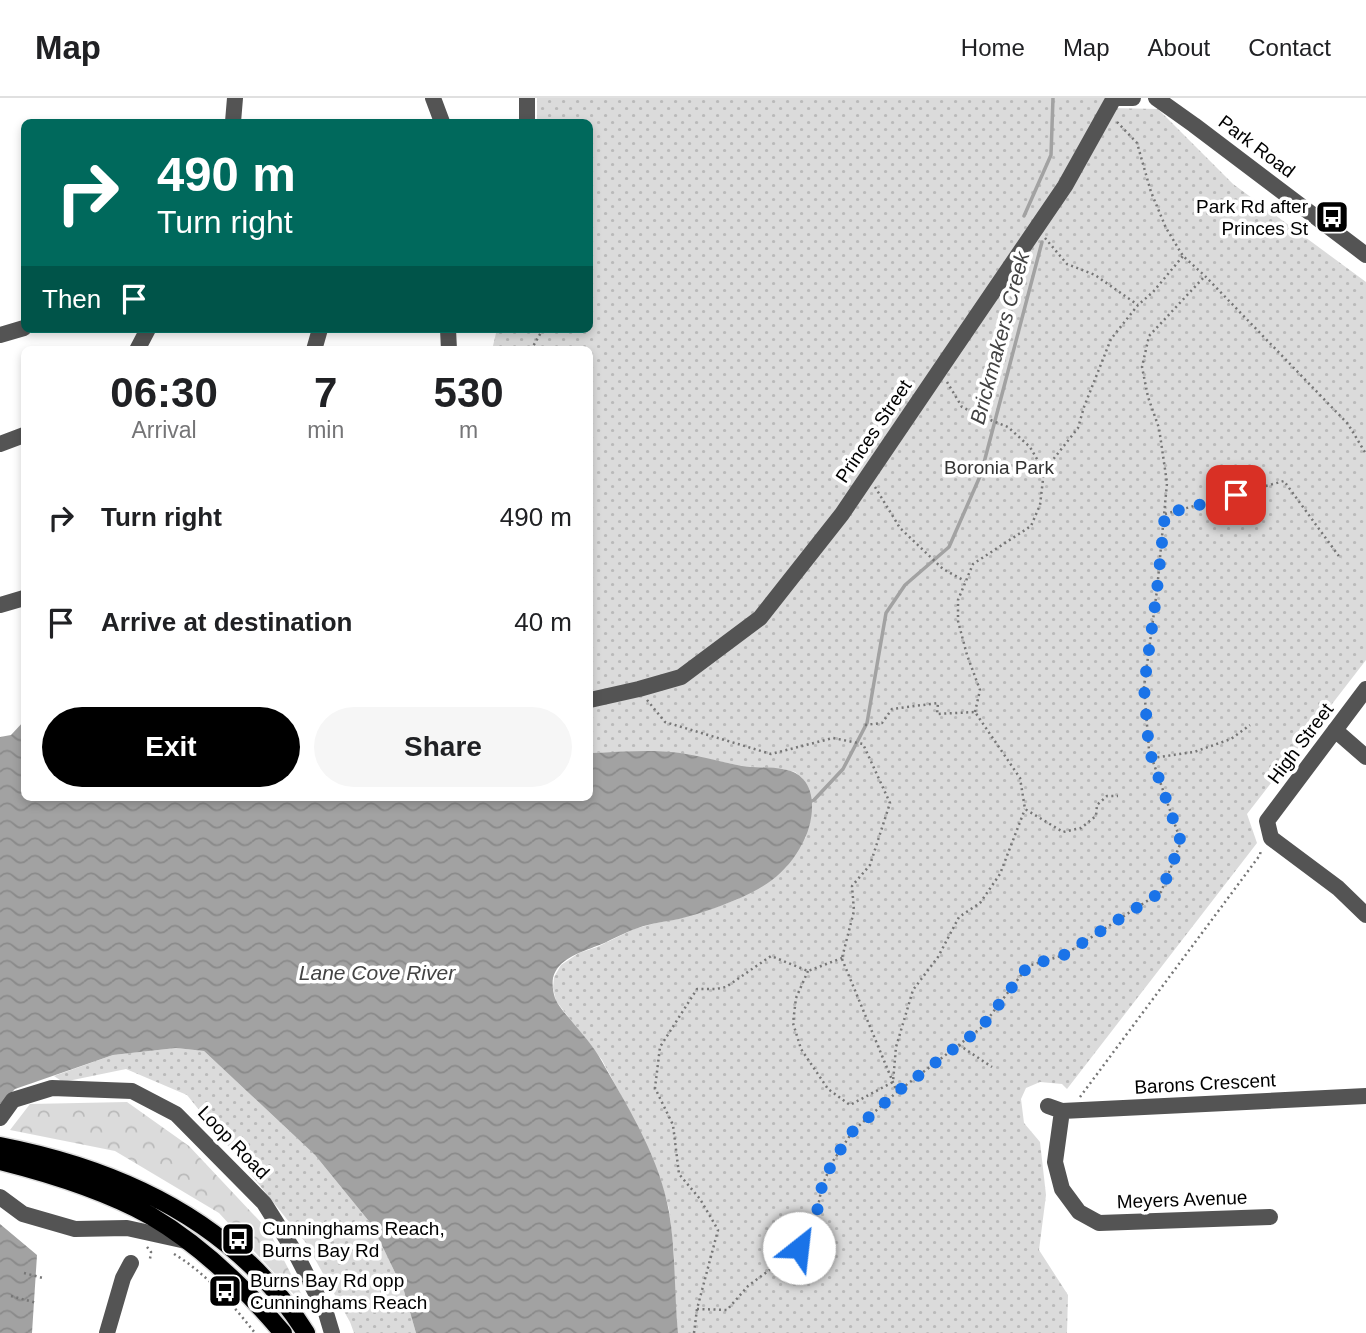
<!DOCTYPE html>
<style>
:root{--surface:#fff;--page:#f6f6f6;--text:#202124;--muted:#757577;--line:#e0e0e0;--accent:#000}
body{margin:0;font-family:Arial,sans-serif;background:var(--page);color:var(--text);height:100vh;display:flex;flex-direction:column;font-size:26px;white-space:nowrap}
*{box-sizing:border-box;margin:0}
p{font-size:23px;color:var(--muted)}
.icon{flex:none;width:38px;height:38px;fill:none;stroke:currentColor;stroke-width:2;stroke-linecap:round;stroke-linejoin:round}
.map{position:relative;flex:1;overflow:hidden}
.panel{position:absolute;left:21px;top:248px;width:572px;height:455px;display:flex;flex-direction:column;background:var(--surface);border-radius:10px;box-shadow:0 4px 10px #0003}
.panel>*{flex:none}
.hud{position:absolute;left:21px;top:21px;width:572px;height:214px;border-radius:10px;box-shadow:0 4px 10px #0003;background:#00695c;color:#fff;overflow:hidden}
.pin{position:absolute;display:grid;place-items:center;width:60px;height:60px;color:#fff;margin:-30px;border-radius:14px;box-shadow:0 4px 10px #0006}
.me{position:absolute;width:77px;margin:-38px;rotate:29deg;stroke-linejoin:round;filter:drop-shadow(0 0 5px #0008)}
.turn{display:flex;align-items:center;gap:24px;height:147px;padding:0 21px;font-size:32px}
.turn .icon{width:91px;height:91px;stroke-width:2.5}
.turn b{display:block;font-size:49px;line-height:60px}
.then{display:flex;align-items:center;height:66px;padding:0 21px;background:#0003;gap:14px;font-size:26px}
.eta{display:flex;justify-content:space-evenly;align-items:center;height:119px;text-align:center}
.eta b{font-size:42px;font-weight:600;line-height:49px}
.primary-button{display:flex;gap:14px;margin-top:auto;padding:14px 21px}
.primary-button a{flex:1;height:80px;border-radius:42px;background:var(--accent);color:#fff;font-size:28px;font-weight:600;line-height:80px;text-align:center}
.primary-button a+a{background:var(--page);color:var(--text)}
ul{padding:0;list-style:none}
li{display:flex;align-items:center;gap:21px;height:105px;padding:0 21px}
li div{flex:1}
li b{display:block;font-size:26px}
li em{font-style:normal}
header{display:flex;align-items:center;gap:42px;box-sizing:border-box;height:98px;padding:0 35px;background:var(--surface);border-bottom:2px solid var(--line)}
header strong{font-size:33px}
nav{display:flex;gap:38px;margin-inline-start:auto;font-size:24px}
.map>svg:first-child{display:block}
.forest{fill:url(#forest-crowns)}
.park{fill:url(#park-dots)}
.water{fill:url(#water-waves)}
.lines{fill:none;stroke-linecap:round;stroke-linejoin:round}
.stream{stroke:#a2a2a2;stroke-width:3.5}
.major-casing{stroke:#dbdbdb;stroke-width:21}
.path{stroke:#767676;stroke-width:2.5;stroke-dasharray:2 3.5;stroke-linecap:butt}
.minor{stroke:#545454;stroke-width:16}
.major{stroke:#000;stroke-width:18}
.route{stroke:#1a73e8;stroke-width:12;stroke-dasharray:0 21.6}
.labels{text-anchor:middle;stroke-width:7;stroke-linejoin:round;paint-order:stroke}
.street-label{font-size:19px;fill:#000;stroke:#fff}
.poi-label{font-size:19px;fill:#000;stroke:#fff;text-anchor:start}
.park-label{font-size:19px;fill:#323232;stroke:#fff}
.water-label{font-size:21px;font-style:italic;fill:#434343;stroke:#fff}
</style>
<header>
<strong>Map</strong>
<nav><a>Home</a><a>Map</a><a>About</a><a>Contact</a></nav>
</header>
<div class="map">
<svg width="1366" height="1235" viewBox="0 0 1366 1235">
<defs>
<pattern id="forest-crowns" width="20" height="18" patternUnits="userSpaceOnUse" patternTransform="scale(1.75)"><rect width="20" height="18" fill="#dbdbdb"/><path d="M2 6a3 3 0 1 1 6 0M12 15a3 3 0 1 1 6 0" fill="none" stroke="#bababa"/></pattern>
<pattern id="park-dots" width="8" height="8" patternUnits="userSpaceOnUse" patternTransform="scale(1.75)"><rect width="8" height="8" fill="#dbdbdb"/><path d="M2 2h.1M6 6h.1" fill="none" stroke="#bababa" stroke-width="1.8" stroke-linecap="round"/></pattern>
<pattern id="water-waves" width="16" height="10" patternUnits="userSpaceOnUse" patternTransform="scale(1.75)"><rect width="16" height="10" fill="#a2a2a2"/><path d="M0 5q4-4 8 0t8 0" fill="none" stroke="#8a8a8a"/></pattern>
</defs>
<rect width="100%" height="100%" fill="#fff"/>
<!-- forest -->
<path class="forest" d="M127 1004 189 1048 269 1133 311 1215 219 1115 115 1053 10 1032 30 1006Z"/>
<!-- park -->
<path class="park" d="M537 0H1105L1110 10 1158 11 1233 86 1366 184V562L1247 716 1257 745 1067 991 1062 986 1040 984 1026 990 1021 1001 1024 1025 1040 1044 1046 1097 1039 1152 1068 1197 1067 1235H678L675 1205 674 1157 669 1111 660 1080 633 1020 602 962 556 903 553 890 554 879 561 867 579 855 597 849 634 831 656 825 678 821 717 809 738 801 786 769 806 739 809 694 802 680 795 674 783 671 742 668 678 655 646 653 590 655V252H492L497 231H590V24H537Z
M176 950 204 953 315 1057 372 1127 404 1193 416 1235H354L350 1224 306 1145 187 997 126 971 63 984 54 978 113 957Z"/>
<!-- water -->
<path class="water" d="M24 623V700H590V655C619 654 650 651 680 655 701 658 721 664 742 668 760 671 790 666 803 681 818 697 812 729 802 746 795 760 784 773 772 782 755 795 734 803 715 810 703 814 691 818 679 821 665 824 651 825 638 830 622 835 609 844 594 849 579 855 558 861 553 880 552 886 553 894 555 900 559 910 568 918 574 926 586 940 597 953 605 969 631 1014 660 1062 669 1114 676 1154 674 1195 678 1235H416L404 1193 372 1127 315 1057 204 953 176 950 113 957 15 991 0 1006V639L11 637Z
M0 1126 37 1157 32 1235H0Z"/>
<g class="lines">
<!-- stream -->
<path class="stream" d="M1024 118 1051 57 1053 0
M807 705 814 702 843 671 867 625 886 515 905 487 949 449 981 376 1042 144"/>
<defs>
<path id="major" d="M0 1048C123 1072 237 1125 306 1235
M0 1063C52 1076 104 1092 151 1118 202 1148 245 1190 283 1235"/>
</defs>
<!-- major casing -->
<use href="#major" class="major-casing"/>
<!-- path -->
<path class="path" d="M1117 24 1137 45 1151 94 1166 130 1183 158 1205 178 1348 326 1366 356
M1045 140 1067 166 1095 177 1138 207
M531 252 543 231
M947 284 962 309 978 317 1008 329 1030 349 1044 373
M875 389 900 430 943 471 965 483
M1165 416 1284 383 1341 461
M647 602 665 624 771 656 833 640 863 646 890 705 870 767 852 788 854 813 842 860
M975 614 980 592 967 557 958 523V502L973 466 1031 428 1040 407 1044 373 1078 330 1084 309 1111 241 1138 207 1153 194 1183 158
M865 627 882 625 892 611 938 605 937 616 975 614 1020 680 1025 711 1063 734 1081 730 1096 718 1097 707 1107 698H1118
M1152 660 1194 654 1231 641 1250 627
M808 873 796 900 793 925 801 951 828 991 850 1007 893 984 896 949 913 892 938 859 959 819 980 805 1000 776 1025 711
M959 947 992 969
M897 994 981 930 1028 868 1064 857 1161 794 1181 744 1149 652 1144 589 1157 492 1167 385 1159 330 1148 299 1142 269 1149 238 1205 178
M1080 999 1260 757 1261 751
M147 1149 151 1154 150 1161
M174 1156C206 1175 232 1206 255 1235
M24 1175 43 1180
M11 1198 37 1205
M697 1211 727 1212 748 1188 799 1150 816 1119 822 1088 833 1063 853 1033 897 994 842 861
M694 1235 697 1211 718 1132 700 1101 679 1076 673 1027 655 990 660 949 697 891H716L726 889 771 858 808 873 842 860"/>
<!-- minor -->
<path class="minor" d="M433 0 442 24
M1121 0H1133
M1156 0 1194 27 1366 157
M233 24 235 0
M527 24V0
M448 231 449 252
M0 237 24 230
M137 252 148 231
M314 252 320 231
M0 346 24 337
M0 507 24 500
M1366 591 1267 723 1271 740 1338 790 1366 817
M590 602 639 591 681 579 760 520 842 416 939 273 1065 88 1114 0
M1335 632 1366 659
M1048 1008 1062 1013 1366 998
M1062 1013 1055 1064 1062 1091 1079 1114 1099 1125 1270 1119
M0 1020 13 1002 52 990 132 993 176 1016 264 1105 296 1156 326 1215 332 1235
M0 1099 23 1116 75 1131 127 1130 186 1143
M107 1235 123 1180 131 1165"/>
<!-- major -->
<use href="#major" class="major"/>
</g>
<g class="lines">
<!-- route -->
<path class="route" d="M799 1150 816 1119 822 1088 833 1063 853 1033 897 994 981 930 1028 868 1064 857 1161 794 1181 744 1149 652 1144 589 1157 492 1165 416 1236 397"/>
</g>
<!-- icons -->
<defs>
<symbol id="bus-square" viewBox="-11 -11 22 22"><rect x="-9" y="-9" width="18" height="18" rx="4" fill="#000" stroke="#fff"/><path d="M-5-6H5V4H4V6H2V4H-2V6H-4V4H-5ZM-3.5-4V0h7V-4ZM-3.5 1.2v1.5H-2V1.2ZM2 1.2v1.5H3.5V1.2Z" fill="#fff"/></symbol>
</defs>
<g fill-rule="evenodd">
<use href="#bus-square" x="1313" y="100" width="38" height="38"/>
<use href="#bus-square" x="219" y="1122" width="38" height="38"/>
<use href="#bus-square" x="206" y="1174" width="38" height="38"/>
</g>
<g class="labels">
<!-- street labels -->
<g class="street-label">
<text transform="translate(1257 48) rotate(37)" y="7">Park Road</text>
<text transform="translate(873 333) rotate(-56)" y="7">Princes Street</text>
<text transform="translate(1300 645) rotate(-53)" y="7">High Street</text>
<text transform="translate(1205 985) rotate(-3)" y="7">Barons Crescent</text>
<text transform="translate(234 1044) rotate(46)" y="7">Loop Road</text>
<text transform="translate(1182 1101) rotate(-2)" y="7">Meyers Avenue</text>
</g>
<!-- poi labels -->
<g class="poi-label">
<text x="1308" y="115" text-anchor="end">Park Rd after<tspan x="1308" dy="22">Princes St</tspan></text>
<text x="262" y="1137">Cunninghams Reach,<tspan x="262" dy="22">Burns Bay Rd</tspan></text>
<text x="250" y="1189">Burns Bay Rd opp<tspan x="250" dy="22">Cunninghams Reach</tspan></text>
</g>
<!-- park labels -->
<g class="park-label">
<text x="999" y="376">Boronia Park</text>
</g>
<!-- water labels -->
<g class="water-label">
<text transform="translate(1000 240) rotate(-75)" y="7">Brickmakers Creek</text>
<text x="377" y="882">Lane Cove River</text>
</g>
</g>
</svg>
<div class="pin" style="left:1236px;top:397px;background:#d93025"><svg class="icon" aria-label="arrive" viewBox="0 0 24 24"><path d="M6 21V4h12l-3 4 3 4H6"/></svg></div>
<svg class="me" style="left:799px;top:1150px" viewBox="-20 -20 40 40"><circle r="19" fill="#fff"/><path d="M0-13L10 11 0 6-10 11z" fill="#1a73e8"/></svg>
<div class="hud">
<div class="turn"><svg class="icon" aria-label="right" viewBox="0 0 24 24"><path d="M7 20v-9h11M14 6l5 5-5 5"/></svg><div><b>490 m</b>Turn right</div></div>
<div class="then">Then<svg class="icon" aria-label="arrive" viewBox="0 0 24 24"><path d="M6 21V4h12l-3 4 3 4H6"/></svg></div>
</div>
<section class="panel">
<div class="eta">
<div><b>06:30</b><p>Arrival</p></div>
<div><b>7</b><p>min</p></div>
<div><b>530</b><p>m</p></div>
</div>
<ul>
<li><svg class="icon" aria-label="right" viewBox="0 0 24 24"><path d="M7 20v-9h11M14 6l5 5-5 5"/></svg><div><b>Turn right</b></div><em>490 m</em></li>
<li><svg class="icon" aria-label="arrive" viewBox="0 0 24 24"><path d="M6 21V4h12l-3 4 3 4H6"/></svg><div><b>Arrive at destination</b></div><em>40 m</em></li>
</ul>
<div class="primary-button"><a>Exit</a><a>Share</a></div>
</section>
</div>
